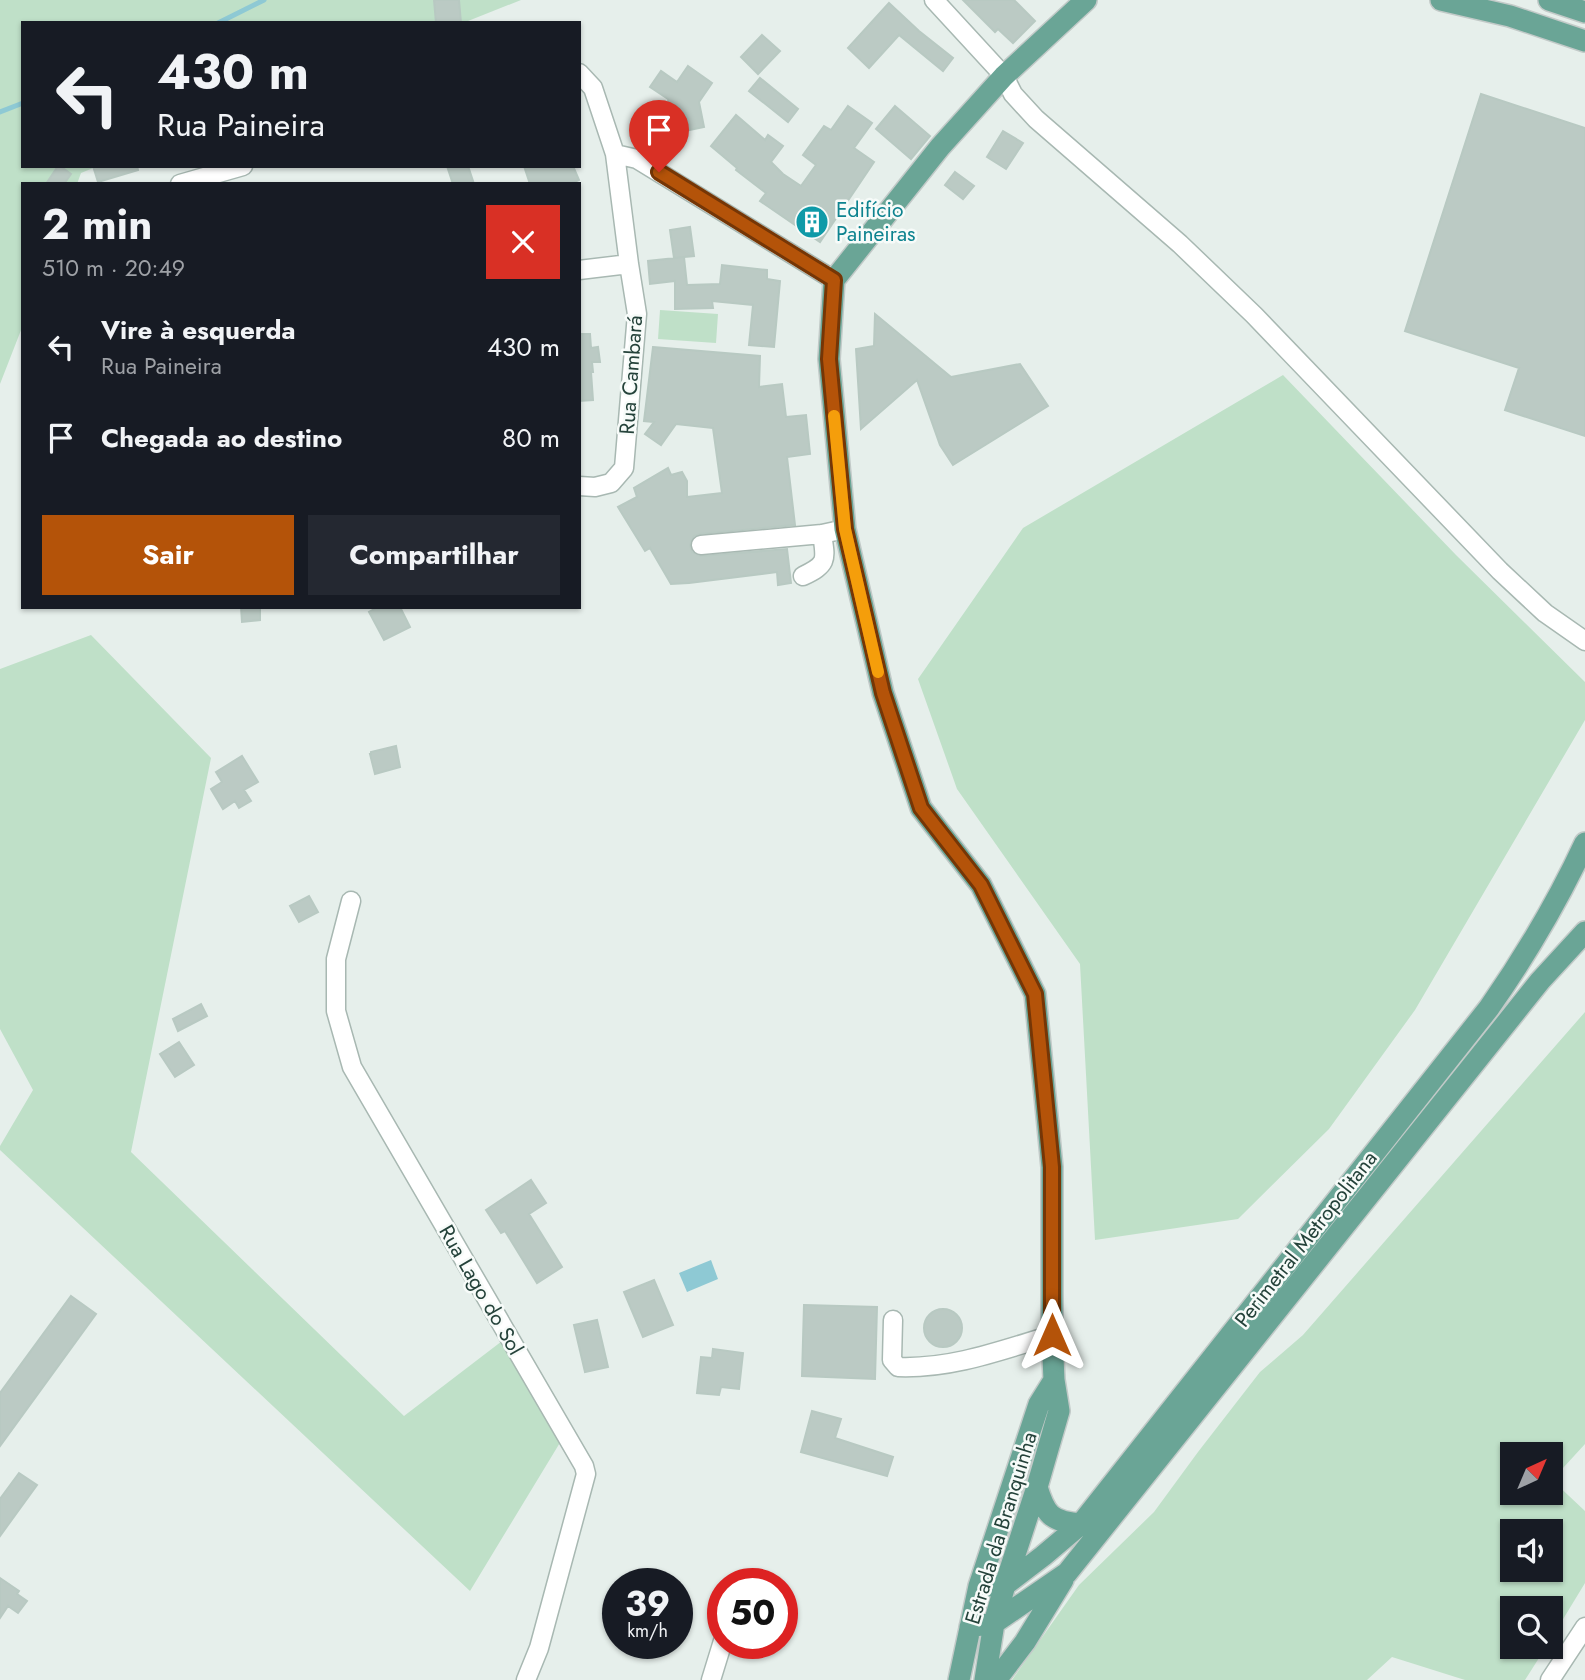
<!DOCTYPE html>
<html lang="pt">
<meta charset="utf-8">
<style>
:root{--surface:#171b24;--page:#242831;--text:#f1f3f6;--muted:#9ea1a6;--accent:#b45309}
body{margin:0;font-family:Jost,sans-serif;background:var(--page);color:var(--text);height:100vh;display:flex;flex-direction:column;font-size:26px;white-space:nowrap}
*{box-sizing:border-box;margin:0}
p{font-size:23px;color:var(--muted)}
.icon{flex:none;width:38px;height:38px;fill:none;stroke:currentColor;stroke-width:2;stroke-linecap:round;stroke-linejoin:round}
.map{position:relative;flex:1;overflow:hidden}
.side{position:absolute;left:21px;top:182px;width:560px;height:427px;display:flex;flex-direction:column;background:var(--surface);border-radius:0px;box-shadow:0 2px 5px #0004}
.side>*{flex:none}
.guide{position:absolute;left:21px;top:21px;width:560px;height:147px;border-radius:0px;box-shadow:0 2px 5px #0004;background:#171b24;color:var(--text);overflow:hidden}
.needle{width:46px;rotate:44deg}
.controls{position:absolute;left:1500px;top:1442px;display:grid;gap:14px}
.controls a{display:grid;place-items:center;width:63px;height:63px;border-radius:0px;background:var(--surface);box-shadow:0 2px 5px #0004;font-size:35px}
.speed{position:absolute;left:602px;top:1568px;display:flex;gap:14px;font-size:35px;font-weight:700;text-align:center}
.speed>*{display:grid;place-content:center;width:91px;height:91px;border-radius:50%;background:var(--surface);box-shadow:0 2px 5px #0004;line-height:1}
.speed small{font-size:18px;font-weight:400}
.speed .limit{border:10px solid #d22;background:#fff;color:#111}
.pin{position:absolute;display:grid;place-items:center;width:60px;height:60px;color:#fff;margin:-72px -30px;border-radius:50% 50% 50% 0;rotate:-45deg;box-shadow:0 0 7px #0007}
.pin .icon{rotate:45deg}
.me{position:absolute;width:77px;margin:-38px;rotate:0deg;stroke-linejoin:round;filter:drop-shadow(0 0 5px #0008)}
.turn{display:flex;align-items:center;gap:24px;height:147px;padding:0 21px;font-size:32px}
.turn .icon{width:91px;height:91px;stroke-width:2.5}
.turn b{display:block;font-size:49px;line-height:60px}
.round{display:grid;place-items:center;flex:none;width:74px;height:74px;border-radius:0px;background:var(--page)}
.summary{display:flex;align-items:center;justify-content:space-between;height:119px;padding:0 21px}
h1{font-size:42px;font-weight:700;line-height:52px}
.button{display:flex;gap:14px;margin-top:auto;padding:14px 21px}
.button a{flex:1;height:80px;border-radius:0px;background:var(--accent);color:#fff;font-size:28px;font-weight:700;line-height:80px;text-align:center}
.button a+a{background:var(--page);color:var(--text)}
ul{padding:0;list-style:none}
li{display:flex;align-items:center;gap:21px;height:91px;padding:0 21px}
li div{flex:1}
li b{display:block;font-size:26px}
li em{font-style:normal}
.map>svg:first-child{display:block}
.green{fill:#bfe0c8;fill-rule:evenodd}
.water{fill:#8ec9d4}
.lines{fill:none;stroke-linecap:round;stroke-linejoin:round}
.stream{stroke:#8ec9d4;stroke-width:5}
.building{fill:#bbcac4;stroke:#b8c9c2;stroke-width:2}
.minor-casing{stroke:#a8b8b2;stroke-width:21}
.major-casing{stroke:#c2cac8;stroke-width:24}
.minor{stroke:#fff;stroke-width:18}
.major{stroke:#6aa596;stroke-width:21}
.route-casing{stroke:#753606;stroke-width:18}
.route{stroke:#b45309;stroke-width:12}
.slow{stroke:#f59e0b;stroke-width:12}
.labels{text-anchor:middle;stroke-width:5;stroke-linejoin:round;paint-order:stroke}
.culture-label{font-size:21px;fill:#0d838f;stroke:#f7fbf9;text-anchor:start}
.street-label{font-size:21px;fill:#24423a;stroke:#f7fbf9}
</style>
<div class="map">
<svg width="1585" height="1680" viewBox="0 0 1585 1680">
<rect width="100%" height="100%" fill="#e6efeb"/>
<!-- green -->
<path class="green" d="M0 0H521L463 23H23V166H98L81 173 77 184H23V325L0 384Z
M660 310 718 314 716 343 658 339Z
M1283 375 1456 555 1585 682V720L1415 1010 1329 1129 1238 1219 1095 1240 1080 964 957 789 918 679 1023 528Z
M91 635 211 758 131 1152 404 1416 506 1338 561 1441 470 1591 0 1150V1146L33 1090 0 1029V669Z
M1585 1012V1444L1552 1480 1585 1511V1583L1551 1639 1550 1608H1512V1647H1546L1525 1680H1465L1392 1657 1367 1680H1012L1079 1585 1154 1512 1198 1452 1260 1372 1303 1335ZM1550 1454V1493H1512V1454ZM1550 1531V1570H1512V1531Z"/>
<!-- water -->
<path class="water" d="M711 1260 718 1279 687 1292 679 1273Z"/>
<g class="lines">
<!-- stream -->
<path class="stream" d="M218 23 264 0
M0 112 23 103"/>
</g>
<!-- building -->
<path class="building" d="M434 0H459L461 23H436Z
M963 0H1014L1035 21 1013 43 998 29 995 32Z
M889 3 919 31 953 58 943 71 899 35 869 68 848 48Z
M762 35 780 51 758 74 741 57Z
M688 66 712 83 699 102 704 127 675 133 668 99 650 87 661 71 677 82Z
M760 78 798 109 788 122 749 91Z
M1481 94 1585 128V436L1505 410 1519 368 1405 331Z
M848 106 872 123 854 148 874 162 820 242 760 201 766 193 736 170 737 168 711 146 736 115 765 140 768 135 783 146 771 162 783 174 801 186 816 165 803 155 824 126 831 130Z
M895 106 930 136 911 159 876 129Z
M1003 131 1023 143 1006 169 987 157Z
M58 166H60L71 174 64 184H46Z
M93 166H137L138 170 98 182Z
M447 166H468L474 184H453Z
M524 166H573L579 180 570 184H530Z
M955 172 974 186 963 199 945 185Z
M690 227 694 256 674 258 670 230Z
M684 257 687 285 720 284 722 265 767 270V279L780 281 774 347 749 345 753 305 712 301 713 308 675 309V281L650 284 648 261Z
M875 314 951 377 1020 364 1048 406 953 465 940 445 917 380 861 429 856 349 874 346Z
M579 334H590L591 348 598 347 600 362H592L593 372H591L593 400 579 401Z
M653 347 760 356 759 387 782 384 786 417 806 415 810 454 787 457 795 525 700 534 694 536 690 545 692 552 701 556 787 549 791 583 778 585 777 572 689 583 671 584 650 548 645 551 618 507 637 497 634 488 668 468 671 475 682 472 687 481V497L722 493 713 428 676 424 661 445 645 434 654 422 644 421Z
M241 607H260V620L242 622Z
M378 607H400L410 627 384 640 369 612Z
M396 746 400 767 375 774 370 754H371V752Z
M242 756 258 782 244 790 251 801 239 808 235 801 223 809 211 789 222 782 216 772Z
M309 896 318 912 299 922 290 906Z
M201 1004 207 1016 178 1031 173 1019Z
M179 1042 194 1065 175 1077 160 1054Z
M531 1180 546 1203 529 1214 562 1267 537 1283 505 1231 501 1233 486 1210Z
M654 1280 673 1325 643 1337 624 1292Z
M71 1296 96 1314 0 1446V1393Z
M804 1305 877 1307 875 1379 802 1376Z
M924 1328a19 19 0 1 1 38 0a19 19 0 1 1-38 0Z
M597 1320 608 1367 585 1372 574 1325Z
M713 1349 743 1353 739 1389 721 1387 719 1395 697 1393 701 1357 712 1358Z
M812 1411 841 1419 835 1438 893 1457 887 1476 801 1452Z
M19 1473 37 1485 0 1536V1499Z
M0 1578 19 1591 17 1594 27 1601 18 1613 8 1606 0 1618Z"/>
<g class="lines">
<defs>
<path id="minor" d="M934 0 1004 76 1013 94 1036 119 1180 244 1254 315 1500 571 1545 613 1585 641
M579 73 593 88 615 154 629 264 637 314 624 468 611 483 595 487 579 486
M615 154 637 159 834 280
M180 184 243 166
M579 270 629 264
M701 545 822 534 845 529
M803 576C828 564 826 560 822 534
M351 901 336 959V1011L352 1067 584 1466 586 1474 539 1648 526 1680
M893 1320 892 1360 898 1367C952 1369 1002 1350 1052 1335
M711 1680 723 1641
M1550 1680 1585 1627"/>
<path id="major" d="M1441 0 1510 16 1585 41
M1549 0 1585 12
M1037 1487C1045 1514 1051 1522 1081 1524
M979 1586 1005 1585 1043 1556 1081 1524 1489 1008C1526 955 1558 901 1585 843
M970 1627 994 1623 1067 1573 1540 981 1585 932
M959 1680 979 1586 1039 1404 1054 1380
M985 1680 994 1623 1005 1585 1037 1487 1059 1411 1054 1380 1052 1335V1167L1035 994 981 885 921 808 883 693 845 529 829 359 834 280 940 147 1004 76 1086 0
M996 1680 1025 1642 1063 1580"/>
</defs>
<!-- minor casing -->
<use href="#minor" class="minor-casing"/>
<!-- major casing -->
<use href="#major" class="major-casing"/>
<!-- minor -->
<use href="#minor" class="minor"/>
<!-- major -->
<use href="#major" class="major"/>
</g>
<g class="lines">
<defs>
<path id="route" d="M659 172 834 280 829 359 845 529 883 693 921 808 981 885 1035 994 1052 1167V1335"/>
</defs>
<!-- route casing -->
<use href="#route" class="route-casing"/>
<!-- route -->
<use href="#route" class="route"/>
<!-- slow -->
<path class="slow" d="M834 416 845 529 878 672"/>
</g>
<!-- icons -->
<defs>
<symbol id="building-disc" viewBox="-11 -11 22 22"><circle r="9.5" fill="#0f9aa8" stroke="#f7fbf9"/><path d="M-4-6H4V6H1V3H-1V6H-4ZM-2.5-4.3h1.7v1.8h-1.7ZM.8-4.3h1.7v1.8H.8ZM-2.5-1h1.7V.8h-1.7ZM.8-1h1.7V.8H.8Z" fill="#fff"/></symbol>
</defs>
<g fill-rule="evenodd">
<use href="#building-disc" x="793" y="203" width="38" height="38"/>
</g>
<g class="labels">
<!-- culture labels -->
<g class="culture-label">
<text x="836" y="217">Edifício<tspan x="836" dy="24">Paineiras</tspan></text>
</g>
<!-- street labels -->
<g class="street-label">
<text transform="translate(631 375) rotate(-86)" y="7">Rua Cambará</text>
<text transform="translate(1306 1239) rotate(-52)" y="7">Perimetral Metropolitana</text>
<text transform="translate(481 1290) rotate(60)" y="7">Rua Lago do Sol</text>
<text transform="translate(1001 1528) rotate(-73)" y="7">Estrada da Branquinha</text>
</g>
</g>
</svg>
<div class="controls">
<a><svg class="needle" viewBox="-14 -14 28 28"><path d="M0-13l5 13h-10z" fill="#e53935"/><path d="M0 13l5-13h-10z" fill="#9ea1a6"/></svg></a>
<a><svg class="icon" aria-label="sound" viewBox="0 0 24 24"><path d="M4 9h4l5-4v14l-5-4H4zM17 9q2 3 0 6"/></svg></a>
<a><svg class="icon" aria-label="search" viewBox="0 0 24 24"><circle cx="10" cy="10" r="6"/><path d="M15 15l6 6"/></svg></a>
</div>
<div class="speed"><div>39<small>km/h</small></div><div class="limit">50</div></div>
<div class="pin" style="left:659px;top:172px;background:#d93025"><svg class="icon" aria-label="arrive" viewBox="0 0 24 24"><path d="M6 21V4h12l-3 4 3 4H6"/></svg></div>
<svg class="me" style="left:1052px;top:1335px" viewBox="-20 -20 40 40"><path d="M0-17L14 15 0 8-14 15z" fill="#b45309" stroke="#fff" stroke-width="4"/></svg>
<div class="guide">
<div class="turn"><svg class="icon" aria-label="left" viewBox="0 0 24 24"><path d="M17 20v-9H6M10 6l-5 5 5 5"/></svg><div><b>430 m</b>Rua Paineira</div></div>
</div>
<section class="side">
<div class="summary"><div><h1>2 min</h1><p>510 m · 20:49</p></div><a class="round" style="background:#d93025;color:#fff"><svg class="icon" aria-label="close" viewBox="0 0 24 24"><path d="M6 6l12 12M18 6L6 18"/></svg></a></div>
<ul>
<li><svg class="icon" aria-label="left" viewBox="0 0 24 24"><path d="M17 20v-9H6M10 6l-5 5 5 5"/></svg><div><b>Vire à esquerda</b><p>Rua Paineira</p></div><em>430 m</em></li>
<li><svg class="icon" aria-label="arrive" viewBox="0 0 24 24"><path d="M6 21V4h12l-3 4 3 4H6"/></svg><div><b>Chegada ao destino</b></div><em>80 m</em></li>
</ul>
<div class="button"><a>Sair</a><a>Compartilhar</a></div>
</section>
</div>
